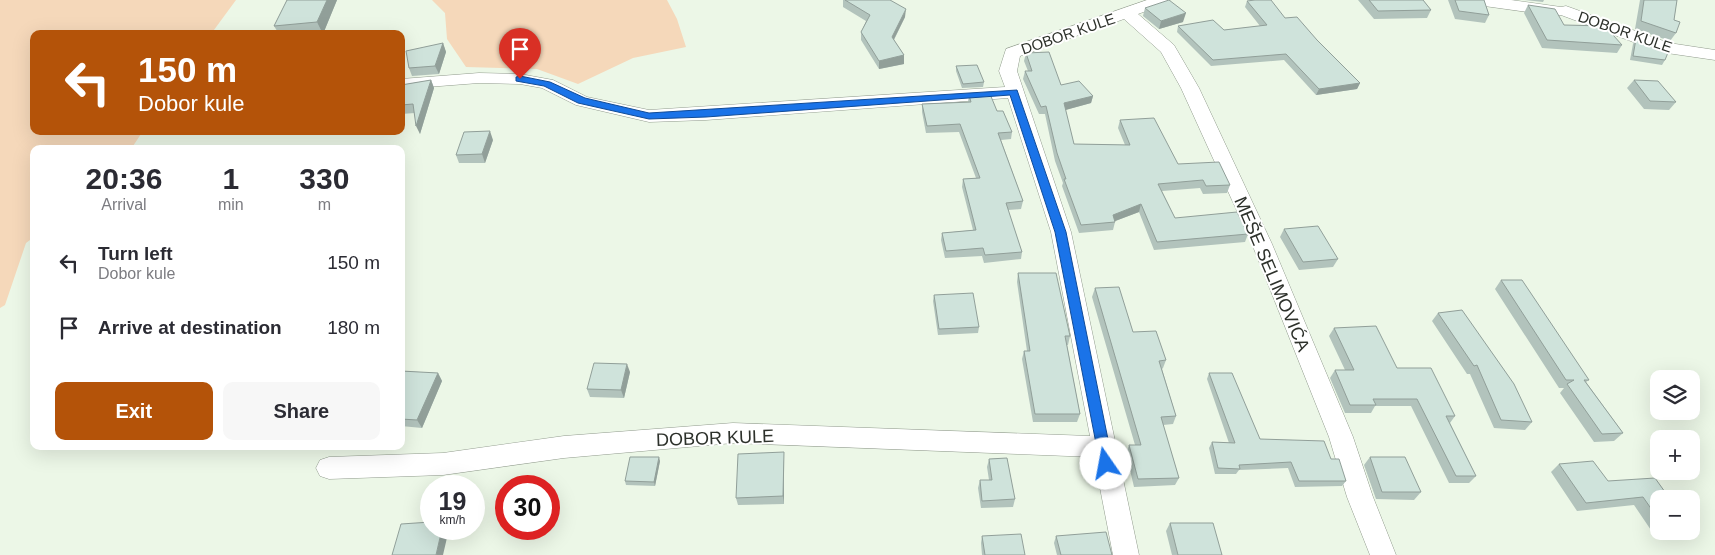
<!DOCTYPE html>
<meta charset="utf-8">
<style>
:root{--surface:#fff;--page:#f7f7f7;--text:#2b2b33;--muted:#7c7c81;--accent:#b45309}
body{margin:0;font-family:Helvetica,sans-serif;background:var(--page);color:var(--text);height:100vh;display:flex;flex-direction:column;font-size:19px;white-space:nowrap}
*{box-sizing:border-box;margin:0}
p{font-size:16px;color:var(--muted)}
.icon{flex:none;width:28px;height:28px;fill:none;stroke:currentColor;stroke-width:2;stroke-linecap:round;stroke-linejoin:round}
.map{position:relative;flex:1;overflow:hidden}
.panel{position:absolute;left:30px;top:145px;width:375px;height:305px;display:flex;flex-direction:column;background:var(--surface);border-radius:10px;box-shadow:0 5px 20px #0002}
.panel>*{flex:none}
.banner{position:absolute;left:30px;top:30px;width:375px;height:105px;border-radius:10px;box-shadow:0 5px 20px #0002;background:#b45309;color:#fff;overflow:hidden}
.controls{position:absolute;left:1650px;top:370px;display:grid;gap:10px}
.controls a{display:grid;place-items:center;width:50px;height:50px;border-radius:10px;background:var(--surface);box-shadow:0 5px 20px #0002;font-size:25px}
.speed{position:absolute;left:420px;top:475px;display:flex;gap:10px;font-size:25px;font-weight:700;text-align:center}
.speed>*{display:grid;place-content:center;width:65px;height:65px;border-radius:50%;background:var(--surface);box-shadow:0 5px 20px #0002;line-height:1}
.speed small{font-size:12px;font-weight:400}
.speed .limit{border:8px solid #d22;background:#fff;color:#111}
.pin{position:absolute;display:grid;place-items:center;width:42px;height:42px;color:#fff;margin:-51px -21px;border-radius:50% 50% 50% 0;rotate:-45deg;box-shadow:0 0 5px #0007}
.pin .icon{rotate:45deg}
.me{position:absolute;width:55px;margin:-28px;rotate:348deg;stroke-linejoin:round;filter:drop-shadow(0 0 4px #0008)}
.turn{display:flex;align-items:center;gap:18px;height:105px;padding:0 25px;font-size:22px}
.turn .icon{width:65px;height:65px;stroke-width:2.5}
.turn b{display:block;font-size:35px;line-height:42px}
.eta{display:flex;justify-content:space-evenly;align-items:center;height:85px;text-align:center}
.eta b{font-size:30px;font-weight:800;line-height:35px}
.action{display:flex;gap:10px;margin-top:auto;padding:10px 25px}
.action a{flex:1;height:58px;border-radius:10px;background:var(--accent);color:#fff;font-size:20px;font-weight:800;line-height:58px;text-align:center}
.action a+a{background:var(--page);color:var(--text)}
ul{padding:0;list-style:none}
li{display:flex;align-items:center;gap:15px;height:65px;padding:0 25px}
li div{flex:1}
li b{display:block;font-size:19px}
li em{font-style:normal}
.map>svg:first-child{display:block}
.green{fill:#f5d8ba}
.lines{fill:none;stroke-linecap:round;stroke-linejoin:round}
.street-casing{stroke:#919b8d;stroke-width:1}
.street{fill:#fff;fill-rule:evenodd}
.wall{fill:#b2c3bc}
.shaded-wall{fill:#919f99}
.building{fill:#cfe3db;stroke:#919f99}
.route{fill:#1a73e8;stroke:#114b97}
.labels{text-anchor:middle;stroke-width:4;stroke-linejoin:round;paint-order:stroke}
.far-street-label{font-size:15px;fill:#2d312b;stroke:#fff}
.street-label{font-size:18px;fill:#2d312b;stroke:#fff}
</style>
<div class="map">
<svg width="1715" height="555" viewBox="0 0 1715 555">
<rect width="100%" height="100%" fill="#ecf7e7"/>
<!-- green -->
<path class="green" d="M0 0H236L211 34H34V131H143L131 149H34V237L26 243 5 305 0 308Z
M432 0H667L677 19 686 47 633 58 578 84 537 69 466 67 447 39 445 13Z"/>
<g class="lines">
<defs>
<path id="street" d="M1147 0H1170L1168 3 1138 14 1174 45 1199 88 1272 244 1353 437 1373 497 1396 555H1370L1347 497 1329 437 1252 244 1181 88 1161 52 1124 19 1020 56 1017 71 1071 232 1139 555H1113L1094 457 733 443 564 458 443 475 329 479 320 476 316 468 320 460 329 457 443 453 564 436 733 423 1090 436 1051 232 1008 98 706 120 649 122 576 105 542 88 520 84 479 83 401 89V79L479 73 520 74 553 80 587 97 649 110 1005 87 999 71 1006 49Z
M1469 0H1511L1561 7 1566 6 1669 43 1715 50V60L1660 52 1561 15 1556 16 1477 5Z"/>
</defs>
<!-- street casing -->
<use href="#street" class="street-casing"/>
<!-- street -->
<use href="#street" class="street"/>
</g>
<!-- wall -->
<path class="wall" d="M287 0H337L323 34H279L274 26Z
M843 0H890L905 17 894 40 904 55V64L879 69 861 40V32L866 21 843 7Z
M1358 0H1423L1431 10 1427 18 1374 19Z
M1448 0H1484L1489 15 1485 23 1455 19Z
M1525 0H1544L1543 2Z
M1640 0H1677L1674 20 1676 33 1670 41 1635 29Z
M1247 1 1285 18 1317 40 1360 83 1357 89 1316 95 1284 60 1211 66 1177 32 1178 26 1224 30 1260 26 1245 7Z
M1528 5 1564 25 1622 45 1617 53 1542 48 1524 13Z
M1145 8 1183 22 1159 29 1143 16Z
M1636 39 1665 60 1662 65 1630 60 1633 44Z
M443 43 446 52 439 74 412 76 409 68Z
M1026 53 1061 85 1093 96 1091 103 1065 110 1074 144 1125 145 1118 128 1120 120 1178 164 1230 185 1227 193 1203 194 1200 188 1162 191 1175 218 1248 234 1245 242 1154 250 1139 212 1115 221V222L1113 230 1079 233 1062 186 1063 183 1055 161 1045 114H1039L1023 79 1025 71H1028L1024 61Z
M956 66 984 82 983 87 962 88 956 71Z
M431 80 434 88 420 134 415 113 401 114V85Z
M1634 80 1676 102 1669 110 1644 109 1627 88Z
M969 95 997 111 1012 132 1011 139 1001 140 1023 201 1021 209 1008 210 1022 252 1021 259 984 263 982 256 945 258 941 240 942 233 973 230 962 187 963 179 976 178 959 132 926 133 922 112V104L968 102Z
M493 140 485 163H459L456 155Z
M1284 229 1338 259 1333 267 1299 270 1280 237Z
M1018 273 1070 336 1068 345H1067L1080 414 1077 422H1033L1022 359 1024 351H1027L1017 282Z
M1501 280 1589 380 1586 382 1623 433 1614 441 1594 442 1560 393 1564 388H1559L1495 289Z
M1095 288 1133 332 1166 360 1163 368 1162 369 1176 416 1173 424 1163 425 1179 478 1175 485 1134 487 1126 453 1129 445H1135L1092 297Z
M934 295 979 327 978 333 938 335 933 301Z
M1438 313 1532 422 1525 430 1494 428 1470 374H1467L1432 321Z
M1334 328 1397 368 1455 416 1450 423 1476 476 1469 483H1449L1411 406H1375L1371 413H1345L1330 378 1335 370H1345L1329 336Z
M401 371 438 373 442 381 422 428 401 426Z
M630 372 624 398 590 397 587 389Z
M1209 373 1260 439 1331 459 1346 481 1342 486 1295 487 1288 468 1239 470 1236 474H1215L1209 448 1212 442 1229 443 1207 379Z
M1370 457 1421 492 1414 500 1376 499 1364 465Z
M989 459 1015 499 1013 507 981 508 978 488 980 480H989L987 467Z
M784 460V504L738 505 736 498Z
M660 461 655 486 626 485 625 481Z
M1559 464 1659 499V531H1684L1680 534 1655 536 1634 505 1577 511 1551 472Z
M1170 523 1222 555H1172L1166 531Z
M982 536 1025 555H982L981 543Z
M1056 536 1112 555H1057L1054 543Z"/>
<!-- shaded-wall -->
<path class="shaded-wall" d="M327 0H337L323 34 317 22Z
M906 9 905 17 891 45 892 37Z
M1186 13 1183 22 1159 29 1161 21Z
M443 43 446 52 439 74 435 66Z
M904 55V64L879 69V61Z
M431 80 434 88 420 134 416 126Z
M1360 83 1357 89 1316 95 1319 89Z
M1093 96 1091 103 1062 111 1064 103Z
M490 131 493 140 485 163 482 154Z
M1141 204 1139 212 1110 223 1113 215Z
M627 364 630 372 624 398 621 390Z
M438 373 442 381 422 428 417 420Z
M784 452V504L783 496Z
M659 457 660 461 655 486 654 482Z
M442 529H449L443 555H436Z"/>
<!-- building -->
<path class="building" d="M287 0H327L317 22 274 26Z
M845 0H890L906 9 892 37 904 55 879 61 861 32 870 15Z
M1169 0 1186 13 1161 21 1145 8Z
M1255 0H1271L1285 18 1297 17 1317 40 1360 83 1319 89 1286 54 1213 60 1178 26 1213 20 1224 30 1267 25 1247 1Z
M1369 0H1423L1431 10 1378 11Z
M1455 0H1484L1489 15 1459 11Z
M1644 0H1677L1674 20 1680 22 1676 33 1641 21Z
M1528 5 1555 9 1564 25 1605 26 1622 45 1547 40Z
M1636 39 1669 50 1665 60 1633 56Z
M443 43 435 66 409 68 406 51Z
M1049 52 1061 85 1079 81 1093 96 1064 103 1074 144 1130 145 1120 120 1154 118 1178 164 1219 162 1230 185 1206 186 1203 180 1158 184 1175 218 1237 212 1248 234 1157 242 1141 204 1113 215 1115 222 1081 225 1064 179H1066L1057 153 1046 106 1041 107 1025 71H1032L1026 53Z
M977 65 984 82 963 84 956 66Z
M431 80 416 126 413 104 401 105V85Z
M1634 80 1658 81 1676 102 1650 101Z
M990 94 997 111H1003L1012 132 998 133 1023 201 1006 203 1022 252 985 255 983 248 946 251 942 233 976 230 963 179 980 178 960 124 927 126 922 104 971 102 969 95Z
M490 131 482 154 456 155 464 132Z
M1318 226 1338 259 1303 262 1284 229Z
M1018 273H1056L1070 336H1065L1080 414H1035L1024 351H1030Z
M1501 280H1522L1589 380H1584L1623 433 1602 434 1567 384 1574 380H1566Z
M1119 287 1133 332 1156 331 1166 360 1159 361 1176 416 1161 417 1179 478 1138 479 1129 445H1141L1095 288Z
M973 293 979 327 939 329 934 295Z
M1462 310 1514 384 1532 422 1501 420 1477 365 1474 366 1438 313Z
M1376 326 1397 368H1431L1455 416H1446L1476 476H1456L1417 399H1373L1376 405H1350L1335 370H1354L1334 328Z
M594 363 627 364 621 390 587 389Z
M401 371 438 373 417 420 401 419Z
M1209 373H1232L1260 439 1324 441 1331 459H1339L1346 481H1299L1291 462 1239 465 1240 469 1218 468 1212 442 1235 443Z
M784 452 783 496 736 498 738 454Z
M630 457H659L654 482 625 481Z
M1370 457H1405L1421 492H1382Z
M1007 458 1015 499 982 501 980 480H992L989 459Z
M1593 461 1608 481 1655 478 1670 499H1659V520L1643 497 1586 503 1559 464Z
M431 522V529H442L436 555H392L401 524Z
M1170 523H1213L1222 555H1178Z
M1106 532 1112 555H1061L1056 536Z
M1021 534 1025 555H985L982 536Z"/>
<!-- route -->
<path class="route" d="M520 76 550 82 585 98 649 113 1017 90 1066 232 1113 464 1111 468H1102L1100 464 1055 232 1010 95 706 117 649 119 578 103 544 86 516 81V77Z"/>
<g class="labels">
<!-- far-street labels -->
<g class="far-street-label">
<text transform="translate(1625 32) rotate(19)" y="5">DOBOR KULE</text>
<text transform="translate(1068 34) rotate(-19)" y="5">DOBOR KULE</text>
</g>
<!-- street labels -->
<g class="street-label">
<text transform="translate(1272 274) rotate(67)" y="6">MEŠE SELIMOVIĆA</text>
<text transform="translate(715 438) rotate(-2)" y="6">DOBOR KULE</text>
</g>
</g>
</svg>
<div class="controls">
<a><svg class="icon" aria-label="layers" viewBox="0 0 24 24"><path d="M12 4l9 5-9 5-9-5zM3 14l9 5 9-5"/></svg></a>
<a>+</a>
<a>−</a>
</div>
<div class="speed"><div>19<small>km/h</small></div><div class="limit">30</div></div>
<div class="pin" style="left:520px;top:79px;background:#d93025"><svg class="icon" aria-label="arrive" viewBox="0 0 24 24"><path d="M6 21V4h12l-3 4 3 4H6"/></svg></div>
<svg class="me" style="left:1106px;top:464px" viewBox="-20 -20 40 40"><circle r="19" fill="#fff"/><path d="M0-13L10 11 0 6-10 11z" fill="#1a73e8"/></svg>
<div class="banner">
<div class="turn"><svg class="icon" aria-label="left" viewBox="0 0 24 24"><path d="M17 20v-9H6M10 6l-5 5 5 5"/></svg><div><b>150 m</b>Dobor kule</div></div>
</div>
<section class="panel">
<div class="eta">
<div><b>20:36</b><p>Arrival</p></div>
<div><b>1</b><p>min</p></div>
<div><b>330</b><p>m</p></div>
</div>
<ul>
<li><svg class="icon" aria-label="left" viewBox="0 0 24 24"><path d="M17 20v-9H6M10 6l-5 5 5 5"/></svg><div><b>Turn left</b><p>Dobor kule</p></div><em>150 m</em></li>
<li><svg class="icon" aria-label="arrive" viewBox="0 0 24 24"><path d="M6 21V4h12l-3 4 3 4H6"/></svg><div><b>Arrive at destination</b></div><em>180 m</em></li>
</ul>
<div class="action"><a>Exit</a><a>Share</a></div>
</section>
</div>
